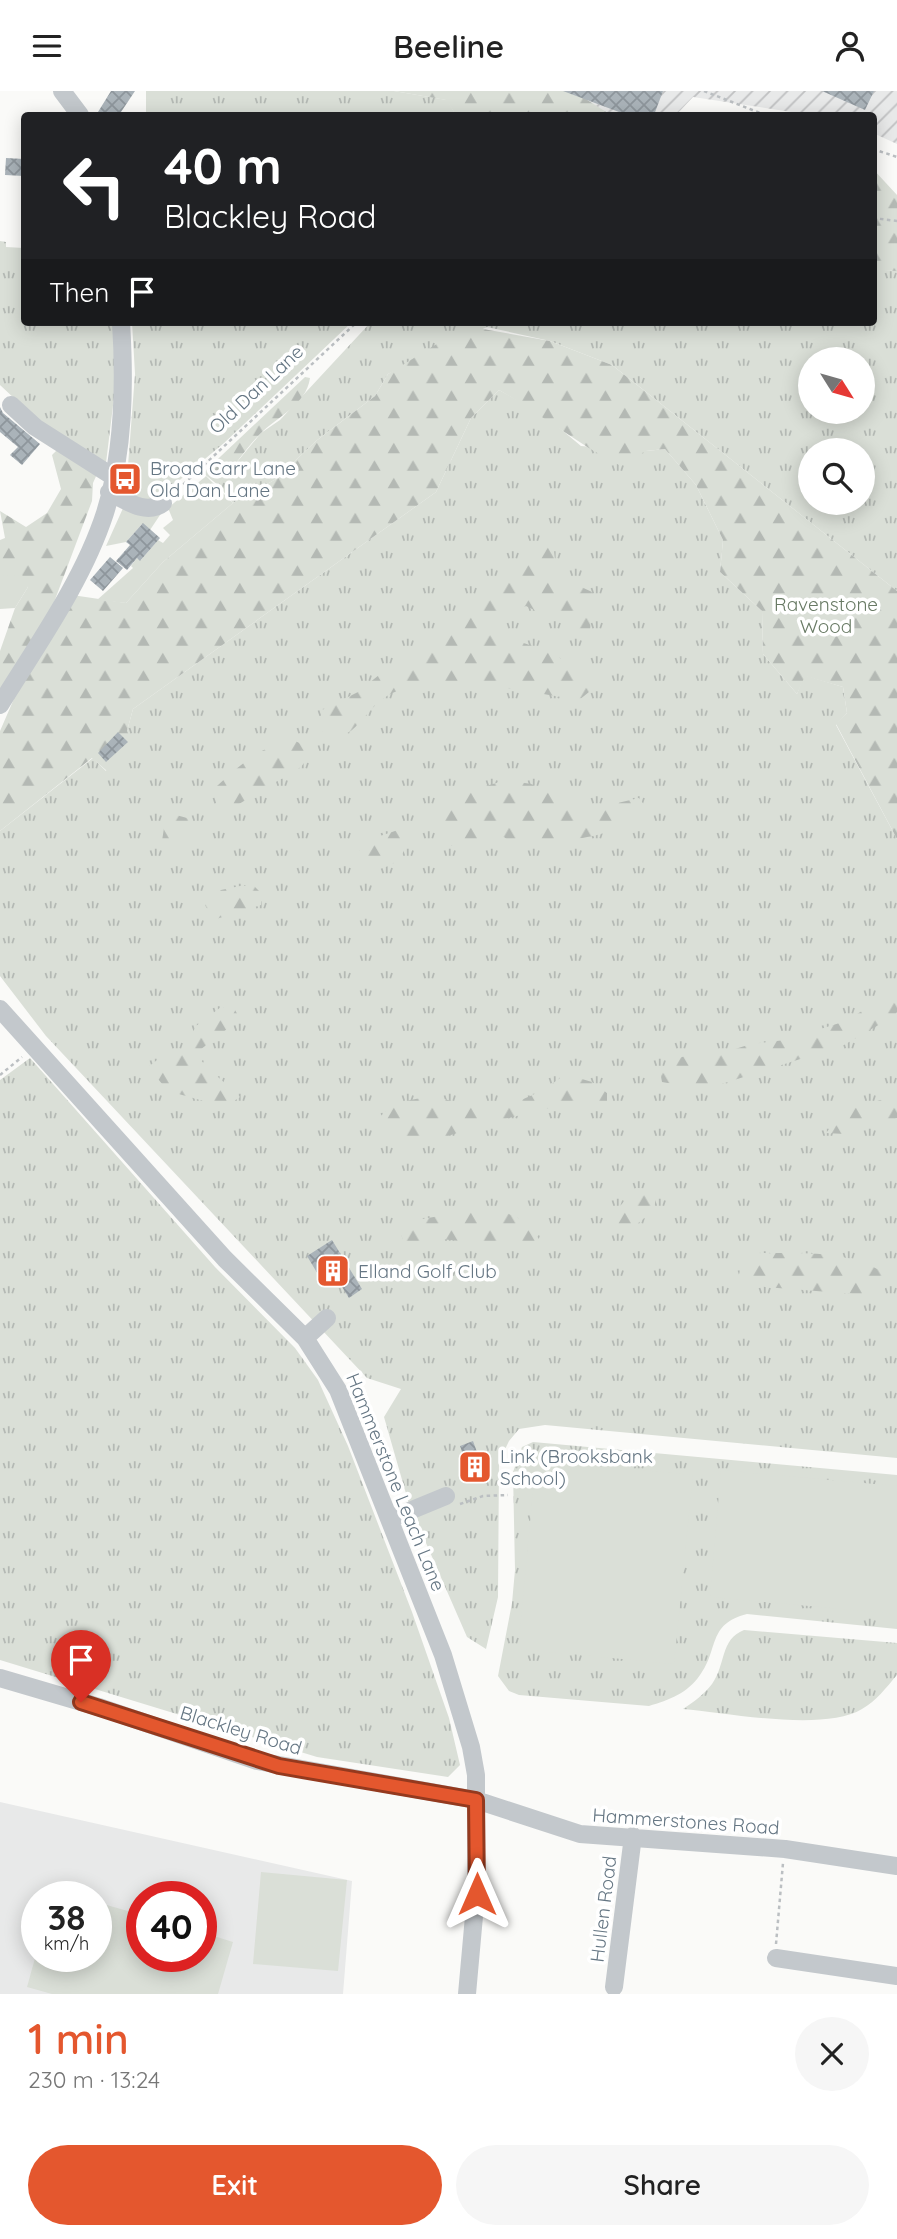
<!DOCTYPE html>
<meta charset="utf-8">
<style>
:root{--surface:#fff;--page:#f6f6f6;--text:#222;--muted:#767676;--accent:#e4572e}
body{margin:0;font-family:Quicksand,sans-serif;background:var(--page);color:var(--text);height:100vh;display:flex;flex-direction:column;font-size:26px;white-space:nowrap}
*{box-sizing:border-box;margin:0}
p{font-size:23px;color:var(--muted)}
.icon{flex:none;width:38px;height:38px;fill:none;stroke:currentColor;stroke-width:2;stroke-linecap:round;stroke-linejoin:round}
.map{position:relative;height:1903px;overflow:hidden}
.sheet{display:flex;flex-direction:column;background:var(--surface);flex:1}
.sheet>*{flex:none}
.guide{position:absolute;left:21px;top:21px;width:856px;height:214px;border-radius:7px;box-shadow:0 4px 18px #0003;background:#202124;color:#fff;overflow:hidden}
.needle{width:46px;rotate:127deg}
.buttons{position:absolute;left:798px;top:256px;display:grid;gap:14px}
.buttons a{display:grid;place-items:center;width:77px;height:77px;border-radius:50%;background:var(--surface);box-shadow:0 4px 18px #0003;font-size:35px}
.speed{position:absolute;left:21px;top:1790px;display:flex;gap:14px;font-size:35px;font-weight:700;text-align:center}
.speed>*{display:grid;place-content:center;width:91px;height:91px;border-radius:50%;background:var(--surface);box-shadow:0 4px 18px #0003;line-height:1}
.speed small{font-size:18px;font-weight:400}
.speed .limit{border:10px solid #d22;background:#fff;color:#111}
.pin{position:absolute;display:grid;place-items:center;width:60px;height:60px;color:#fff;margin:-72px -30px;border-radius:50% 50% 50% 0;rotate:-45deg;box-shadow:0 0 7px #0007}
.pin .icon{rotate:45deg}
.me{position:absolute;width:77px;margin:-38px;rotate:0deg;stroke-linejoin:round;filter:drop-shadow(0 0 5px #0008)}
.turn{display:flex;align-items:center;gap:24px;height:147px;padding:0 28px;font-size:32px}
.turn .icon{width:91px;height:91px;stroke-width:2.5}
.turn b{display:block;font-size:49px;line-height:60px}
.then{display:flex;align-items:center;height:66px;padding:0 28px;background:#0003;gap:14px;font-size:26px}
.round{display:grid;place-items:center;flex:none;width:74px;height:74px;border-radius:37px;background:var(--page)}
.overview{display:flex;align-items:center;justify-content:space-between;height:119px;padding:0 28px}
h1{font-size:42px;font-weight:600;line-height:52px;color:var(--accent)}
.button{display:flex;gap:14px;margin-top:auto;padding:14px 28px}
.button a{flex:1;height:80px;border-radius:42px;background:var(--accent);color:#fff;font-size:28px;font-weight:600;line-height:80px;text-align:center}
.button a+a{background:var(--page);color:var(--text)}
header{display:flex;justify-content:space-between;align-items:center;height:91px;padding:0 28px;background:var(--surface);font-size:32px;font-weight:600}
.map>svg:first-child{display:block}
.built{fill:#e8e9e9;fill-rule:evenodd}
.industrial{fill:url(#industrial-furrows)}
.grass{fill:url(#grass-tufts);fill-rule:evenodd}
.forest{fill:url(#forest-firs)}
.garden{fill:#dadfd7}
.building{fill:url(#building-cross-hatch)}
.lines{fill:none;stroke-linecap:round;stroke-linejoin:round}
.path{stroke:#bbbfc2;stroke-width:2.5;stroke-dasharray:3.5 3.5;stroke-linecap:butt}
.minor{stroke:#c3c8cc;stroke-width:18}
.route-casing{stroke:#94391e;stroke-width:18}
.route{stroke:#e4572e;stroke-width:12}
.labels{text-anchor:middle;stroke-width:7;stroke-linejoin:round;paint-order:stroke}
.street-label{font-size:19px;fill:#657683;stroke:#fff}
.poi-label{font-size:19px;fill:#657683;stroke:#fff;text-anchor:start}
.park-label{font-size:19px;fill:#687a64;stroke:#fff}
</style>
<header><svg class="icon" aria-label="menu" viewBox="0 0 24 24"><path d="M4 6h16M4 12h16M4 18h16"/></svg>Beeline<svg class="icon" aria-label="person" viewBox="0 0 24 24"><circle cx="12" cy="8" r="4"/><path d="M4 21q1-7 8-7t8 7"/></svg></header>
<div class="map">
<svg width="897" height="1903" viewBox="0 0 897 1903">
<defs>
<pattern id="industrial-furrows" width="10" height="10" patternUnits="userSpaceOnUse" patternTransform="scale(1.75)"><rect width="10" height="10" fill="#e8e9e9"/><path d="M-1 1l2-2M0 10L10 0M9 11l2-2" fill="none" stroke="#c0c1c2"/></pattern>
<pattern id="grass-tufts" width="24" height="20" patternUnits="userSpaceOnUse" patternTransform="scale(1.75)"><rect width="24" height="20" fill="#dadfd7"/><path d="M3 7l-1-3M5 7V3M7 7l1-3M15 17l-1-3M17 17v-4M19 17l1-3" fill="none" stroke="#b4b9b4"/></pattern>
<pattern id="forest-firs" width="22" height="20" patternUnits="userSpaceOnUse" patternTransform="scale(1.75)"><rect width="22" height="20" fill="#dadfd7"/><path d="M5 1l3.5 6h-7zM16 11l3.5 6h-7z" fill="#b4b9b4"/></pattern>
<pattern id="building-cross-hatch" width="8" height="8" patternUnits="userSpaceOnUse" patternTransform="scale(1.75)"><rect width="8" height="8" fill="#aab3b9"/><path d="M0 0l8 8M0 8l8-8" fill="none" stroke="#8e969c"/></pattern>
</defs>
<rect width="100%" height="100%" fill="#fafaf8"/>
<!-- built -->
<path class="built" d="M0 1711 352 1790 343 1903H0ZM37 1806H96V1866H37ZM142 1806H201V1866H142Z"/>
<!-- industrial -->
<path class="industrial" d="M559 0H897V53L873 42V24H811L693 6 676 24H608Z"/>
<!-- grass -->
<path class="grass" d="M146 0H394L447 9 456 24H146Z
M0 150 6 151V156L24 157V231H114L117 282 106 372 49 340 0 294Z
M873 178 897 180V500L612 274 550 250 487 236 388 283 375 305 316 350 276 388 233 412 218 394 261 342 280 329 371 231H873ZM810 268H863V320H810ZM810 359H863V411H810Z
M132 231H352L224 352 151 413 126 401 135 283Z
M499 299 544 324 581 355 646 360 665 358 696 394 723 449 720 481 762 520 763 563 797 603 804 584 843 596 847 622 836 634 897 748V1367L545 1334 519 1338 509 1350 499 1371 498 1506 486 1558 467 1546 409 1413 384 1326 401 1298 367 1287 46 945 0 885V740L93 667 106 680 127 640 133 618 436 401 471 327Z
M30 967 215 1176 295 1257 318 1289 348 1355 412 1521 449 1627 460 1674 448 1686 317 1666 0 1569V989Z
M533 1351 897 1384V1538L747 1523C707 1533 719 1559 700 1584 688 1602 669 1609 649 1615L519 1604 509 1600 498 1585 512 1512 515 1479 513 1381 522 1356Z
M744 1539 897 1552V1584C886 1597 876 1610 862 1618 824 1641 728 1622 683 1618 694 1611 704 1603 712 1593 726 1574 720 1548 744 1539Z"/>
<!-- forest -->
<path class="forest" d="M394 0H573L611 24H456L446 9Z
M873 78 897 104V180L877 179 873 175Z
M466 235 550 250 612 274 897 500V748L836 633 847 622 843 596 805 585 797 603 763 563 762 520 720 481 723 449 696 394 665 358 646 360 619 374C576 352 540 322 499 299L471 327 436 401 133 618 127 640 133 654 107 680 92 667 0 740V640L23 587 72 504 126 512 163 471 233 412 276 388 316 350 375 305 388 283Z
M305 286 310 287C306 314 278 325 260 343 245 358 233 378 218 394L203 382Z
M66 350 102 372 93 392 92 410 50 522 0 599V560L15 517 28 496 0 485V449L5 447 0 420 26 436 47 422 61 398 52 364Z
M545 448 554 460 558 494 575 493 592 501 590 542 575 539 526 515 497 529 484 540C515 549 581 566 594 597L579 609C528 601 431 578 387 605 372 614 364 629 352 639 347 643 338 646 332 649L322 640V619L358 601 379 584 408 569 458 526 492 508 512 488 524 461Z
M293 649 308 656 307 668 301 676 234 716 220 719 216 711 217 695C241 673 261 655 293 649Z
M507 689 531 693 592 718 639 707 645 715C615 754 554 749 510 751L504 746 443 756 439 734 444 715 475 698Z
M176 724 187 727 193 736 187 745 175 753 162 750 164 737Z
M398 739 406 747C405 774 388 775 366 782L359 773V760L377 746Z
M240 795H254L262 803 261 814 213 829 205 814 221 799Z
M897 893V921L894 925 844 954 728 991 702 998 662 991 660 980 672 969 699 961 713 965 751 953 785 949 846 930 889 903Z
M221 916 235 919 240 928 196 962C204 977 226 991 240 1006L225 1016 168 1000 148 976 161 966 181 964 196 935Z
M565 983 592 991 607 1002V1011L588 1016 557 1015 481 1034 430 1051 404 1053 385 1038 379 1027C392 1011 423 1003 444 1008 458 1011 472 1017 486 1016 517 1014 542 1002 565 983Z
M897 1004V1027L845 1043 826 1042 844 1020Z
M636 1097 657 1099 654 1119 631 1138 614 1139 613 1123Z
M481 1118C512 1121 528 1126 543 1155L536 1163 522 1158 442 1148 414 1158 403 1152 401 1140 422 1128Z
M753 1162C800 1163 852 1157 891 1187L883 1201 867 1204 765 1196 738 1187 741 1176Z"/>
<!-- garden -->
<path class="garden" d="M206 385 233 412 163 471 126 512 97 509 133 477 131 475 137 467 141 469 158 449 163 452 170 444 163 437 173 429 168 417Z
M124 415 162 421 150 439 142 433 126 451 106 455Z
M22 484 28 496 15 517 0 518V485Z
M536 1369 693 1384 674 1573 518 1558Z
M721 1379 897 1395V1523L710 1506Z
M261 1781 347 1789 338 1880 253 1873Z
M96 1811 142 1824V1866H201V1841L233 1851 218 1903H52L27 1896 37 1860V1866H96Z"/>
<!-- building -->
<path class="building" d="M111 0H135L119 24H104L98 21Z
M563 0H663L654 24H627Z
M822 0H874L865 19Z
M6 67 24 68V85L5 84Z
M0 316 3 322 40 353 22 374 10 364 18 356 0 341Z
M143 432 160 447 140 470 137 467 127 479 116 470 130 454 126 451Z
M110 466 123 477 103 500 90 489Z
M118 641 128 651 106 671 98 662Z
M332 1149 362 1198 349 1207 334 1183 322 1190 307 1165Z
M473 1350 485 1383 472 1388 460 1355Z"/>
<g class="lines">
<!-- path -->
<path class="path" d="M704 0 765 24
M873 58 897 66
M873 127 897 130
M173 403 357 231
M0 984 22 966
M460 1413 483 1405 508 1404
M776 1853 783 1772"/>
<!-- minor -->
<path class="minor" d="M62 0 80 24
M11 314 35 336 112 385
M109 401C125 409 146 425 163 412
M0 614C37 554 83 490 105 422 124 361 125 294 121 231
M0 918 225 1168 305 1247 338 1299 443 1564 471 1656 476 1684V1803L467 1903
M305 1247 327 1227
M390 1428 446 1405
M0 1587 102 1617 257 1670 476 1709 580 1743 785 1758 897 1775
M776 1867 897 1885
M614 1896 633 1745"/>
</g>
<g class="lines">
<defs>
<path id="route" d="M81 1611 279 1675 476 1709 477 1803"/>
</defs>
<!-- route casing -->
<use href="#route" class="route-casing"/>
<!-- route -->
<use href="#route" class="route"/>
</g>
<!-- icons -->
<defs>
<symbol id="bus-square" viewBox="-11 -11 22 22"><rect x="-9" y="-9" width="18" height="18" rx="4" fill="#e4572e" stroke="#fff"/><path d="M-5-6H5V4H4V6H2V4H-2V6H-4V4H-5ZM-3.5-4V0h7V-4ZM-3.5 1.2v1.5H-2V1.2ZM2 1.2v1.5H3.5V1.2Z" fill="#fff"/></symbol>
<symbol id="building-square" viewBox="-11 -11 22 22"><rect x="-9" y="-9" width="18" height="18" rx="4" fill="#e4572e" stroke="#fff"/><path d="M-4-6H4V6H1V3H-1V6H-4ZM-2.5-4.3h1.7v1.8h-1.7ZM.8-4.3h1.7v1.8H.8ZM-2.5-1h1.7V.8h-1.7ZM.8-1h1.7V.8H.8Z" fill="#fff"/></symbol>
</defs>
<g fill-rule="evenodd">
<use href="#bus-square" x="106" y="369" width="38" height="38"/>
<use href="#building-square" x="314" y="1161" width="38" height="38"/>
<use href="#building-square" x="456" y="1357" width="38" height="38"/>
</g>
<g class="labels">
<!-- street labels -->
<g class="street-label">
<text transform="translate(256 298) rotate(-43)" y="7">Old Dan Lane</text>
<text transform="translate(396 1391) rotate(68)" y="7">Hammerstone Leach Lane</text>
<text transform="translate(241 1639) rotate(17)" y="7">Blackley Road</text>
<text transform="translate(686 1730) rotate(4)" y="7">Hammerstones Road</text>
<text transform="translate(603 1818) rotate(-83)" y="7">Hullen Road</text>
</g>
<!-- poi labels -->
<g class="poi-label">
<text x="150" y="384">Broad Carr Lane<tspan x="150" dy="22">Old Dan Lane</tspan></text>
<text x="358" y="1187">Elland Golf Club</text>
<text x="500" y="1372">Link (Brooksbank<tspan x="500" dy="22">School)</tspan></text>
</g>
<!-- park labels -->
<g class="park-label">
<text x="826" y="520">Ravenstone<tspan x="826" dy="22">Wood</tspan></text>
</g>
</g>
</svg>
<div class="buttons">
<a><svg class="needle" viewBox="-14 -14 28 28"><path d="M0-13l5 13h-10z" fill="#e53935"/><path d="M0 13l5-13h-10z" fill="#767676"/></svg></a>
<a><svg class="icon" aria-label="search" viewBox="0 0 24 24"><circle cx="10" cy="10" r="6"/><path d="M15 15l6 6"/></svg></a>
</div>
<div class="speed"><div>38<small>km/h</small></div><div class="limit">40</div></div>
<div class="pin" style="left:81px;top:1611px;background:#d93025"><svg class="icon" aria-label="arrive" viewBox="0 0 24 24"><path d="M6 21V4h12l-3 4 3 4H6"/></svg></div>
<svg class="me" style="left:477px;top:1803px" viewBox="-20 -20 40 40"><path d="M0-17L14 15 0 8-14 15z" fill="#e4572e" stroke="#fff" stroke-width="4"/></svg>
<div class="guide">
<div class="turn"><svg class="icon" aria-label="left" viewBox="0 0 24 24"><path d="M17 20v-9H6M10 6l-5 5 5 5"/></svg><div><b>40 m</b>Blackley Road</div></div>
<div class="then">Then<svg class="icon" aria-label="arrive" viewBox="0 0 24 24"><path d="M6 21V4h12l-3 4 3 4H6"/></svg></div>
</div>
</div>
<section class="sheet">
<div class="overview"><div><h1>1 min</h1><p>230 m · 13:24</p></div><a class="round"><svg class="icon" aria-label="close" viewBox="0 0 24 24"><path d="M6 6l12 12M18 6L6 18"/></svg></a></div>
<div class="button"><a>Exit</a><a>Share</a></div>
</section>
